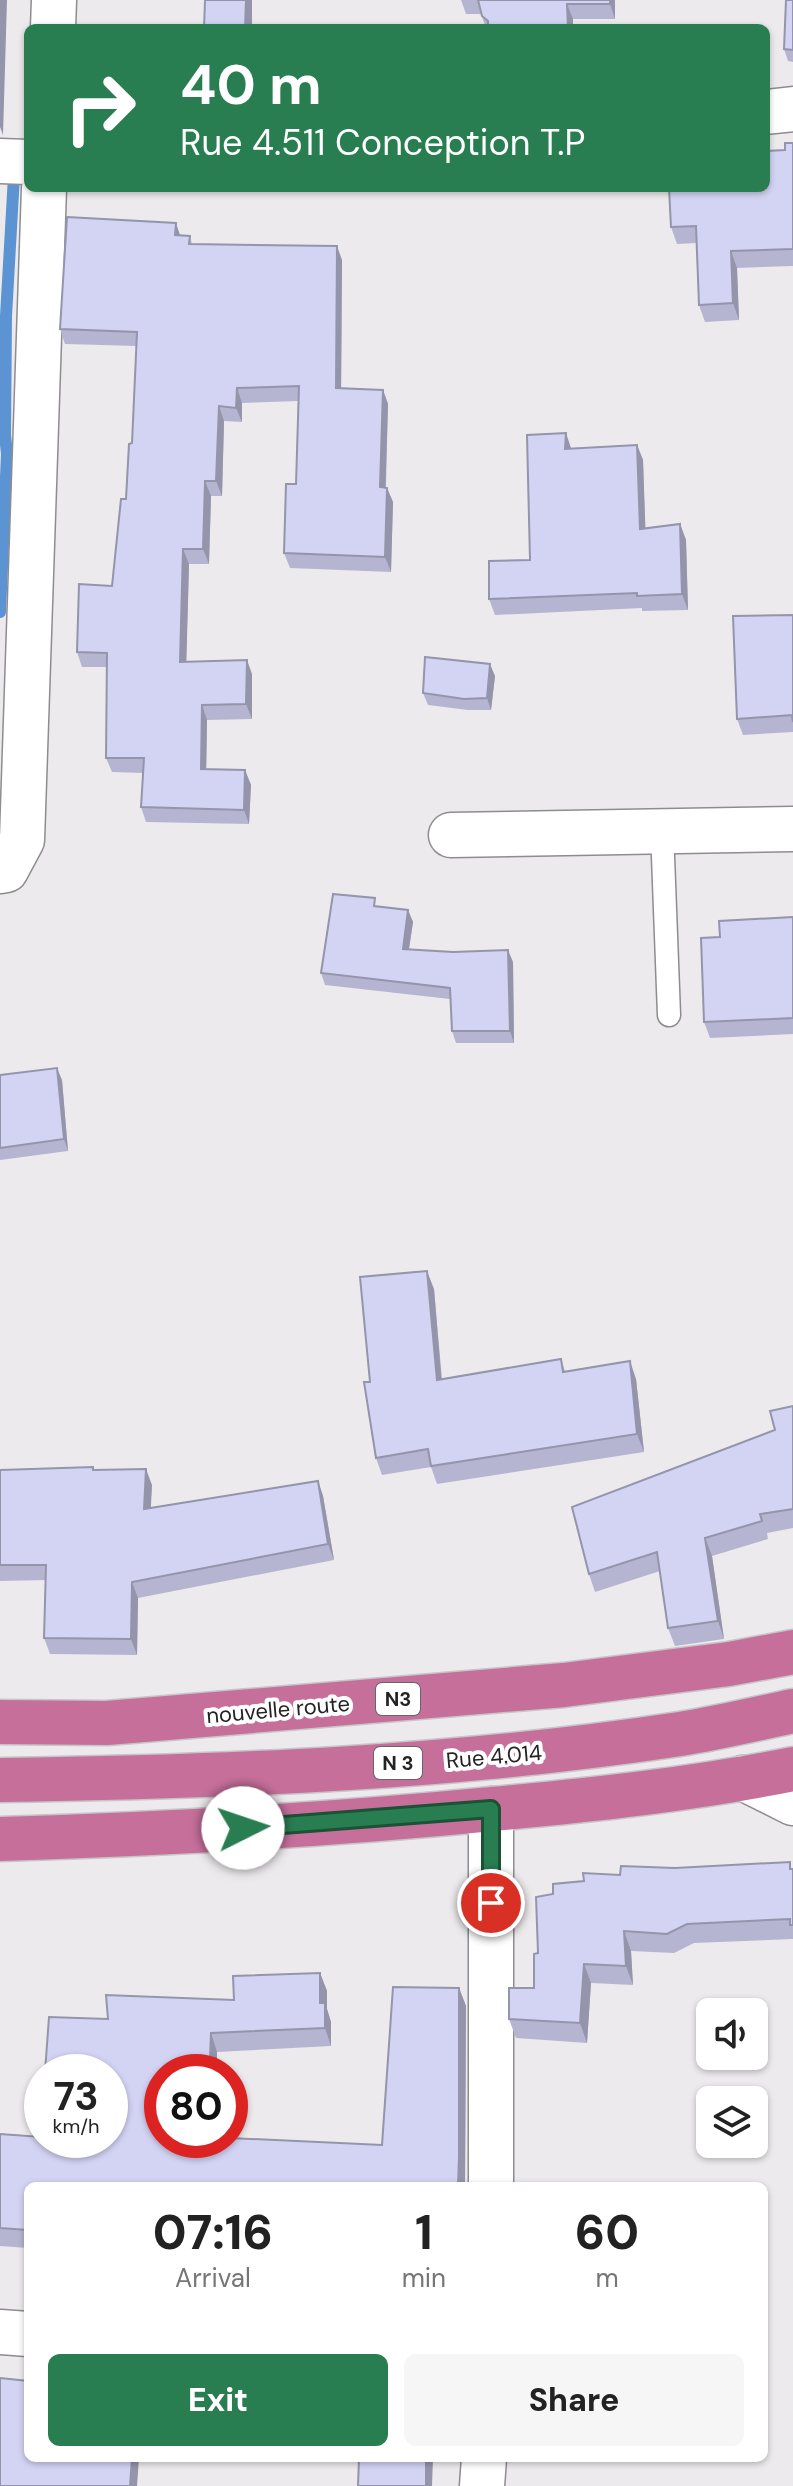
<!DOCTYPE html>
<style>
:root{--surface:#fff;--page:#f6f6f6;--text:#222;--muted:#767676;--accent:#297e51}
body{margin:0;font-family:"DM Sans",sans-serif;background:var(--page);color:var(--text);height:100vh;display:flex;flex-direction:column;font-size:30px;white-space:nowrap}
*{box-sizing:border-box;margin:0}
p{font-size:26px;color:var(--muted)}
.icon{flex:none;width:44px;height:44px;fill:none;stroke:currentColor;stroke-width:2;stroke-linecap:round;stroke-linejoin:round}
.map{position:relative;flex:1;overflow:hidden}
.panel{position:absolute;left:24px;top:2182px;width:744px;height:280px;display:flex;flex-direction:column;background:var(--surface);border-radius:12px;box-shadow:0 2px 6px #0004}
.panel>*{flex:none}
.hud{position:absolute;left:24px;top:24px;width:746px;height:168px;border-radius:12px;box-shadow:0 2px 6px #0004;background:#297e51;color:#fff;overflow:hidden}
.tools{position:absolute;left:696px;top:1998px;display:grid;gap:16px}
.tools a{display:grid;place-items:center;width:72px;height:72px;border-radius:12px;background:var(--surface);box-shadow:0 2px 6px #0004;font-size:40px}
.speed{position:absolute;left:24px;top:2054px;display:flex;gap:16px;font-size:40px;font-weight:700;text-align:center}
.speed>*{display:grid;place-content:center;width:104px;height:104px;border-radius:50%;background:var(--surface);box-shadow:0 2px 6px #0004;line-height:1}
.speed small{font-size:20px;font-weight:400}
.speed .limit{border:12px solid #d22;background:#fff;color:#111}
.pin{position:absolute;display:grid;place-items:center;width:68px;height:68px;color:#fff;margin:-34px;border:4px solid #fff;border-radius:50%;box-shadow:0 2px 8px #0007}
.me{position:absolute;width:88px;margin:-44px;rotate:86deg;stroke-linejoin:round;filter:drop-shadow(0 0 6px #0008)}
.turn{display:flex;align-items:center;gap:28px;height:168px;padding:0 24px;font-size:36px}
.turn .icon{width:104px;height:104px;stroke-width:2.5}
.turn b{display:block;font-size:56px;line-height:68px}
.eta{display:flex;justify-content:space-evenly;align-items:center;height:136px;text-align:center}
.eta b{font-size:48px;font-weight:800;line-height:56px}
.cta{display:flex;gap:16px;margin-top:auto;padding:16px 24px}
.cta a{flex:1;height:92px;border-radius:12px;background:var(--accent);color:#fff;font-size:32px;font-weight:800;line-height:92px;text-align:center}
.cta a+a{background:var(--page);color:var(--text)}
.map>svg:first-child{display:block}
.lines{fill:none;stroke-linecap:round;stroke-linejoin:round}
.stream{stroke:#5c94d3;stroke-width:12}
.lane-casing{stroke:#8e8c8f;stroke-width:25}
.street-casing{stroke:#8e8c8f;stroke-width:47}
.highway-casing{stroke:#c6c6c6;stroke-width:47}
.lane{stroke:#fff;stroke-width:22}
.street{stroke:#fff;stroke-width:44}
.highway{stroke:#c66f9b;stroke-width:44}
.wall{fill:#b5b5d2}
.shaded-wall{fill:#9494ab}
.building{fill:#d3d3f4;stroke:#9494ab;stroke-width:2}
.route-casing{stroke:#1b5235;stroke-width:20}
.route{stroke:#297e51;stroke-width:14}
.labels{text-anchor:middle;stroke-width:8;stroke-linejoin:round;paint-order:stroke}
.shield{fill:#fff;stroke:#666;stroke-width:2}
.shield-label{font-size:20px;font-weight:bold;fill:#252425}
.street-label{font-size:22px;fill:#252425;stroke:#fff}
</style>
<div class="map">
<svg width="793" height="2486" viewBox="0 0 793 2486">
<rect width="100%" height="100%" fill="#edeaee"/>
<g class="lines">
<!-- stream -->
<path class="stream" d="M0 612 7 454 5 435 6 316 14 176"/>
<defs>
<path id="lane" d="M662 830 669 1015"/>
<path id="street" d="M53 28 54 0
M766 112 793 109
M0 161 28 162
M451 835 793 829
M0 871 6 870 22 840 44 188
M743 1778 793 1803
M491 2186V1809
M0 2332 28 2334
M482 2486 484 2458"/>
<path id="highway" d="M0 1722 107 1723 564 1685 729 1664 793 1652
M0 1780C227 1777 455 1768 680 1734 718 1728 755 1719 793 1711
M0 1839C164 1834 328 1825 492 1809 592 1800 694 1789 793 1769"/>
</defs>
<!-- lane casing -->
<use href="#lane" class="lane-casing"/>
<!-- street casing -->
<use href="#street" class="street-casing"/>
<!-- highway casing -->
<use href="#highway" class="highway-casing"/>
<!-- lane -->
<use href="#lane" class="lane"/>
<!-- street -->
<use href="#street" class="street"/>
<!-- highway -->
<use href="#highway" class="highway"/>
</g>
<!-- wall -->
<path class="wall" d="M461 0H615V19H573V28H486L481 14H466Z
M793 0V62L788 61 784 49Z
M793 143V266L737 268 739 320 705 322 699 305 697 243 677 244 671 227 785 150Z
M180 235 190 236 192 244 342 260 341 389 383 390 388 404 386 487 387 488 393 502 391 572 290 568 284 553 296 484 299 401 242 403V422L224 421 222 496H211L209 564H189L186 661 252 674V719L207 720 206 770H245L251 785 249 824 146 822 141 807 143 773 112 772 106 758 107 667H82L77 652 112 586 126 499 132 443 137 346 65 344 60 329Z
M637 445 643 460 645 528 680 524 686 540 688 610 642 611V608L495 615 489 599 530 560 571 448Z
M793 615V732L743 735 737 719Z
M495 676 491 710H468L428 705 423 693Z
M378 907 408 910 413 922 409 950 513 962 514 1043H456L452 1031 450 999 325 985 321 973Z
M793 917V1034L710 1038 704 1022 720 937Z
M0 1075 62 1080 68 1151 0 1160Z
M434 1289 442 1379 561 1359 565 1371 636 1379 644 1452 437 1484 431 1467 382 1475 376 1458 370 1382Z
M793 1406V1528L767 1533 768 1539 712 1556 724 1639 675 1646 668 1628 660 1571 595 1592 589 1574 775 1430Z
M0 1470H94L152 1485 150 1508 318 1481 323 1496 334 1560 138 1598 137 1655 50 1654 44 1638 46 1580 0 1581Z
M675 1868 793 1869V1939L694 1943 674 1953 631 1951 633 1985 591 1983 587 2043 516 2038 509 2019 534 1988 538 1953 553 1894 584 1881Z
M320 1973 327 1991V2009L331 2022V2046L217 2052V2072H162V2140L382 2145 459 1988 466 2006 465 2186H28V2248L0 2246V2134L41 2137 108 2019 234 2000Z"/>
<!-- shaded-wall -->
<path class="shaded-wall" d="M0 0H7L3 135 0 127Z
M246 0H252V28H245Z
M610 0H615V19L610 4Z
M567 4 573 19V28H568Z
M176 223 181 238 175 235Z
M337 246 342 260 341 403 336 388Z
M731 251 737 268 739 320 733 303Z
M237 388 242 403V422L236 408Z
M383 390 388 404 385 502 380 487Z
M219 406 224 421 222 496 216 481Z
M566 433 571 448 565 449Z
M637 445 643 460 646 544 640 529Z
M205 481 211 496 209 564 203 549Z
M387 488 393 502 391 572 385 557Z
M680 524 686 540 688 610 682 594Z
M183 549 189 564 186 676 180 662Z
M247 660 252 674V719L246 704Z
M490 664 495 676 491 710 487 698Z
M202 705 207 720 206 784 201 769Z
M245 770 251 785 249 824 244 810Z
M408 910 413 922 407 961 403 949Z
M508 950 513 962 514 1043 510 1031Z
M57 1068 62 1080 68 1151 64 1139Z
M427 1271 434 1289 443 1398 437 1380Z
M630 1361 636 1379 644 1452 637 1434Z
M146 1469 152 1485 150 1525 144 1509Z
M318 1481 323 1496 334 1560 328 1544Z
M705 1538 712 1556 724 1639 718 1621Z
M132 1582 138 1598 137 1655 131 1639Z
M624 1931 631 1951 633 1985 626 1966Z
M584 1964 591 1983 587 2043 580 2023Z
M320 1973 327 1991V2009L331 2022V2046L325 2028 320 2003Z
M459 1988 466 2006 465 2186H458Z
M211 2033 217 2052V2072H215L210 2058Z
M199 2057 204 2072H198Z
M132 2458H139L137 2486H130Z
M426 2458H433L432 2486H426Z"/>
<!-- building -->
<path class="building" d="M205 0H246L245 28H204Z
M478 0H610V4H567L568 28H488V21L482 16Z
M786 0H793V50L784 49Z
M785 143H793V249L731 251 733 303 699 305 696 226 671 227 669 188H766V151L785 150Z
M67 217 176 223 175 235 190 236 189 244 337 246 336 388 383 390 380 487 387 488 385 557 284 553 286 484H296L299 386 237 388 236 408 219 406 216 481H205L203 549H183L180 662 247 660 246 704 202 705 201 769 245 770 244 810 141 807 144 758H106L107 653 77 652 79 584 112 586 121 499H126L129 444 132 443 137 332 60 329Z
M566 433 565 449 637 445 640 529 680 524 682 594 637 596V593L489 599V561L530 560 527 435Z
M793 615V722L792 715 737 719 733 616Z
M425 657 490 664 487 698 464 699 423 693Z
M333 894 375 898 374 906 408 910 403 949 453 952 508 950 510 1031H452L450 988 321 973Z
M793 917V1018L704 1022 701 938 720 937 719 921Z
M57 1068 64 1139 0 1148V1075Z
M427 1271 437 1380 561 1359 563 1372 630 1361 637 1434 431 1466 428 1449 376 1458 364 1382H370L360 1277Z
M793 1406V1509L760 1514 762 1521 705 1538 718 1621 668 1628 657 1552 589 1574 572 1507 775 1430 770 1411Z
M93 1467V1470L146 1469 144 1509 318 1481 328 1544 132 1582 131 1639 44 1638 46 1565H0V1470Z
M790 1862V1869H793V1925H790V1919L687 1924 667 1934 624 1931 626 1966 584 1964 580 2023 509 2019V1988H534V1954L538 1953 536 1897 553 1894V1884L584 1881 583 1873 620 1875 621 1866 675 1868Z
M320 1973V2003H325V2028L211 2033 210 2058 199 2057 198 2072H162V2140H230V2138L382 2145 393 1987 459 1988V2157L458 2186H28V2230L0 2228V2134L41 2137 42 2115V2140H110V2072H45L49 2017 108 2019 106 1995 234 2000 233 1976Z
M0 2378 28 2381V2458H132L130 2486H0Z
M359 2458H426V2486H358Z"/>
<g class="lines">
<defs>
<path id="route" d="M243 1828 491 1809V1903"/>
</defs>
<!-- route casing -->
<use href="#route" class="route-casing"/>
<!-- route -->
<use href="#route" class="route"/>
</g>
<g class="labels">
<!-- shield labels -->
<g class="shield">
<rect x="376" y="1683" width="44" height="32" rx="6"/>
<rect x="374" y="1747" width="48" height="32" rx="6"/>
</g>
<g class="shield-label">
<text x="398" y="1706">N3</text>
<text x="398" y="1770">N 3</text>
</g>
<!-- street labels -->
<g class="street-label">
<text transform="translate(278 1709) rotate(-5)" y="8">nouvelle route</text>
<text transform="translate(494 1756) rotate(-5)" y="8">Rue 4.014</text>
</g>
</g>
</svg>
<div class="tools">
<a><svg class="icon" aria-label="sound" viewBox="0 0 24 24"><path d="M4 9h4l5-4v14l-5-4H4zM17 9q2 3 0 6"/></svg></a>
<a><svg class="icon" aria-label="layers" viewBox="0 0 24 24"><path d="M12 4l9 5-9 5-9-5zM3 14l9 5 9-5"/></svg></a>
</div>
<div class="speed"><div>73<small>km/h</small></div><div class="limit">80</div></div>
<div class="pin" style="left:491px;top:1903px;background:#d93025"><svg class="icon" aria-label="arrive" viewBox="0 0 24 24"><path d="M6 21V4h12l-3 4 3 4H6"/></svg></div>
<svg class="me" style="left:243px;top:1828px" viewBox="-20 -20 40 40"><circle r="19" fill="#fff"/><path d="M0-13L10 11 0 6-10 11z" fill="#297e51"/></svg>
<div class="hud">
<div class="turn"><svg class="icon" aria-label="right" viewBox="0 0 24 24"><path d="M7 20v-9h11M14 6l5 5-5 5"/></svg><div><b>40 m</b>Rue 4.511 Conception T.P</div></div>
</div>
<section class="panel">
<div class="eta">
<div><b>07:16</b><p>Arrival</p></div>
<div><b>1</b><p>min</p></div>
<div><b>60</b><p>m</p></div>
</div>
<div class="cta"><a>Exit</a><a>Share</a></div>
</section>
</div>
